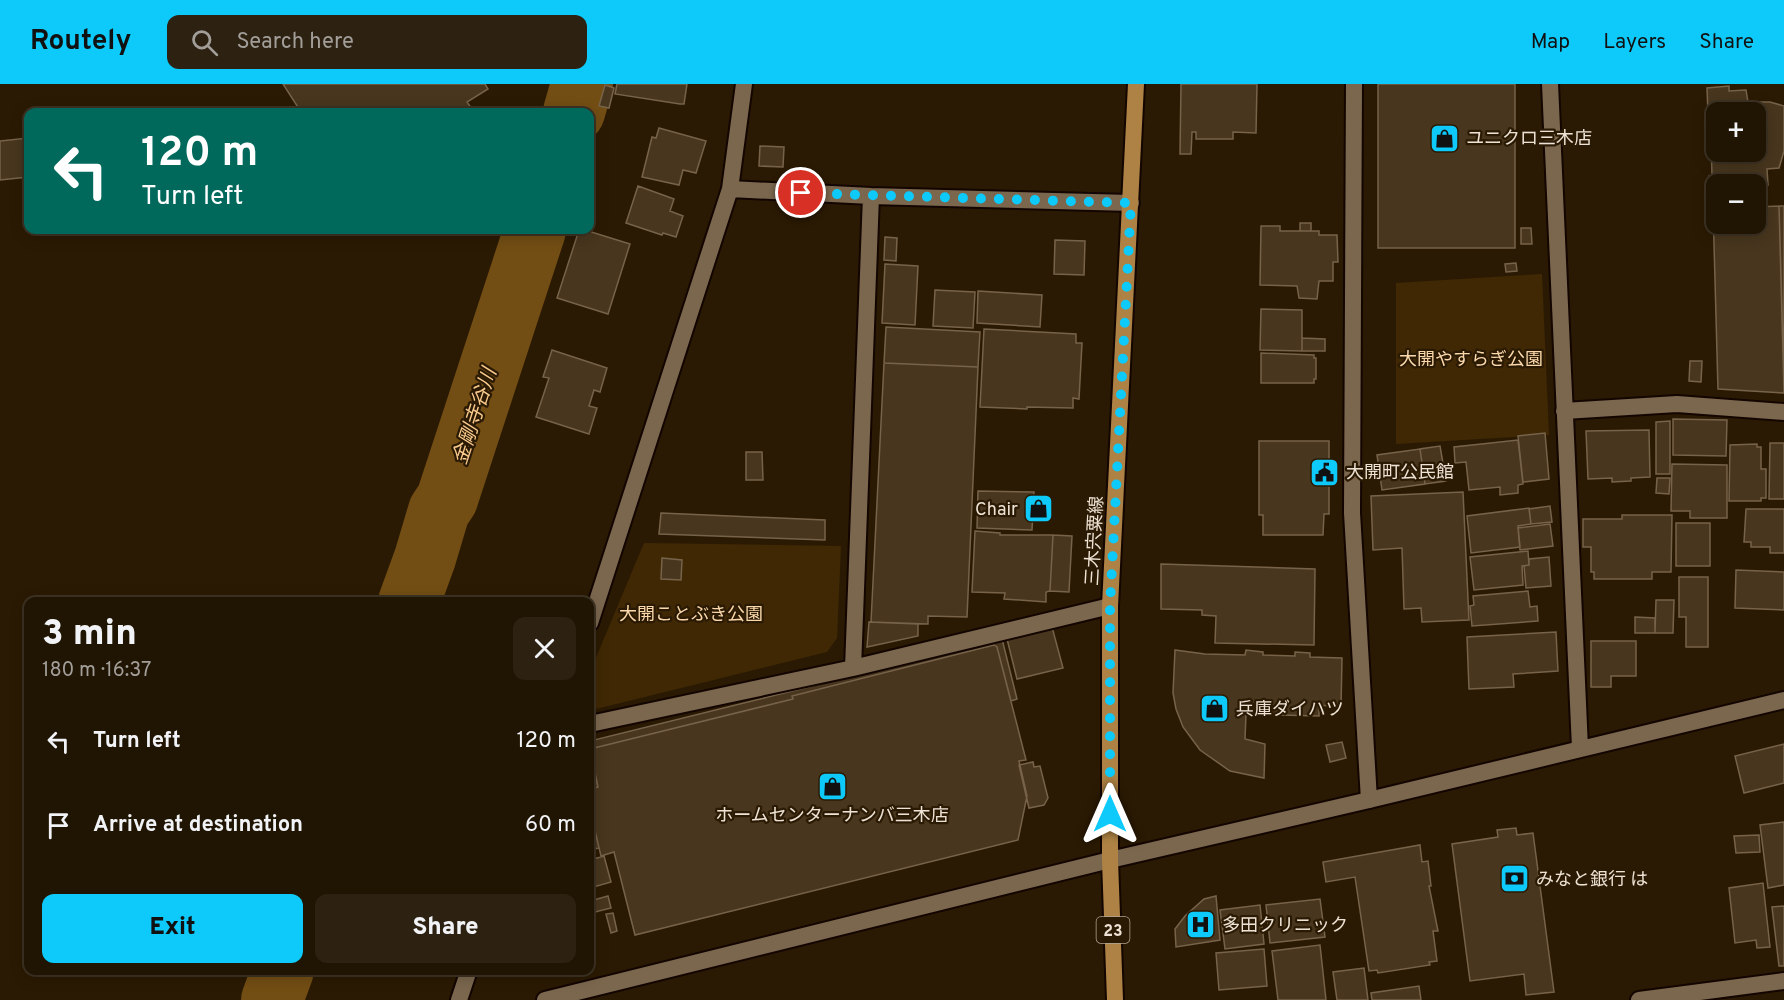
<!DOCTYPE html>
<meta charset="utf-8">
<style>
:root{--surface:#201402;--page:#2d2111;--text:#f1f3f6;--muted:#a29e99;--line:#3d3324;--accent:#0ecafa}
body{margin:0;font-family:Overpass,"Noto Sans JP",sans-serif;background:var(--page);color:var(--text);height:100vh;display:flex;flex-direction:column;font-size:22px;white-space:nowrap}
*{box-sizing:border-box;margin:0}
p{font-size:20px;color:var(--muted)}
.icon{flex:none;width:33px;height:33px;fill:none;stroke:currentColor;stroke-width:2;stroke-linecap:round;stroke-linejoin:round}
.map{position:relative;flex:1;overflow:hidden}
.side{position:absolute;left:24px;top:513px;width:570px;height:378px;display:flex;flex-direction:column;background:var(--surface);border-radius:12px;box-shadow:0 3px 15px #0003,0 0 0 2px var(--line)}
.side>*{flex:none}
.guide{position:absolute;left:24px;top:24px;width:570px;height:126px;border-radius:12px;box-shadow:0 3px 15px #0003,0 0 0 2px var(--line);background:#00695c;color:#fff;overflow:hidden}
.tools{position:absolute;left:1706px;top:18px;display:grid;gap:12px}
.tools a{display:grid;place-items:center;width:60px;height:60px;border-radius:12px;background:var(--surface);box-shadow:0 3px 15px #0003,0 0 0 2px var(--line);font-size:30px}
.pin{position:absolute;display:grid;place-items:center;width:51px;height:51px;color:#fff;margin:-26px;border:3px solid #fff;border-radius:50%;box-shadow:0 2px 6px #0007}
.me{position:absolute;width:66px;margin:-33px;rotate:0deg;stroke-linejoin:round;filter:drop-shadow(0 0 4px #0008)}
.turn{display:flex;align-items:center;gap:21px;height:126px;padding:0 18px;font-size:27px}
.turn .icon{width:78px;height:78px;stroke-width:2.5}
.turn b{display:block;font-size:42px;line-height:51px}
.round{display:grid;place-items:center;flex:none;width:63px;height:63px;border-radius:12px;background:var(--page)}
.headline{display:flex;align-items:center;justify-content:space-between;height:102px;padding:0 18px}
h1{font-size:36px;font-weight:800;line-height:45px}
.cta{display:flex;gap:12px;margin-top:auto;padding:12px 18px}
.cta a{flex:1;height:69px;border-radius:12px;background:var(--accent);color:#111;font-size:24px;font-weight:800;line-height:69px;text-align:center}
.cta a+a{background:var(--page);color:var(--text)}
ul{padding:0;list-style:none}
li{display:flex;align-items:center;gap:18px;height:84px;padding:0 18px}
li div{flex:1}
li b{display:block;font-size:22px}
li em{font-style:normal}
header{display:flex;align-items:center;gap:36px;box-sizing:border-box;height:84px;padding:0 30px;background:var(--accent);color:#111}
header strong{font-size:28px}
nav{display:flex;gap:33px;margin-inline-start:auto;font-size:21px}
.search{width:420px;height:54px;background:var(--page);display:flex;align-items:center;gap:15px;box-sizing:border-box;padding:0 21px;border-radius:12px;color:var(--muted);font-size:22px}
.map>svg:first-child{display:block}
.green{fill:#402804}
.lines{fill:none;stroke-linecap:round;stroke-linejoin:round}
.river{stroke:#734e14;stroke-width:62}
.building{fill:#48361e;stroke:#77634a;stroke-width:1.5;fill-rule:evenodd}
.minor-casing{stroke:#130500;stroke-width:20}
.tertiary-casing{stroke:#130500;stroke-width:20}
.primary-casing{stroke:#130500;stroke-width:20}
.minor{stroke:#7b674e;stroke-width:16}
.tertiary{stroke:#7b674e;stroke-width:16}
.primary{stroke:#ad8244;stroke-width:16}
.route{stroke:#0ecafa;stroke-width:10;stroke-dasharray:0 18}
.labels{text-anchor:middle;stroke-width:4.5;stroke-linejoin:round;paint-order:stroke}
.shield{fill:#2b1a03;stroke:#b3a695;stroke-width:1.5}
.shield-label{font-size:16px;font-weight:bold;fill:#ede2d4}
.poi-label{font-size:18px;fill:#ede2d4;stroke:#2b1a03;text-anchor:start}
.park-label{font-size:18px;fill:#fbd8ac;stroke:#2b1a03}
.street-label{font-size:18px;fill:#ede2d4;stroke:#2b1a03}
.water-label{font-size:20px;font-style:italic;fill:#f9ca8e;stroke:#2b1a03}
</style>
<header>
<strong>Routely</strong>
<div class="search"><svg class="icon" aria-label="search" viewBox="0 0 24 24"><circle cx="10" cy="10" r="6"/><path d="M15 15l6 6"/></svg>Search here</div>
<nav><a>Map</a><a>Layers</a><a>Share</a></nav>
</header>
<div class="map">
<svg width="1784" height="916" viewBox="0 0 1784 916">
<rect width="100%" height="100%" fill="#2b1a03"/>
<!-- green -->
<path class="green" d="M1542 190 1549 351 1396 360V199Z
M644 459 841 462 837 554 827 568 592 626 590 620V588Z"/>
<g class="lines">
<!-- river -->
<path class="river" d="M574 28 582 0
M409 518 425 474 439 427 447 415 535 146
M272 916 283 886"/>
</g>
<!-- building -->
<path class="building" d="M283 0H485L488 5 467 18 474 28H301Z
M617 0H687L684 20H680L615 10Z
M1181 0H1257L1256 49 1233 48V55H1196V48H1192L1191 70H1180Z
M1378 0H1515V164H1378Z
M605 1 614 4 609 24 599 22Z
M1729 2V7L1746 6 1748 18H1770L1784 22V67L1779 84 1767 85 1768 101 1732 100V91L1712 92 1711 56H1709L1707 4ZM1716 28H1755V68H1716Z
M659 44 706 57 696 89 683 86 679 101 642 93 652 53 656 54Z
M28 54V93L0 96V57Z
M760 62 784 63 783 83 759 82Z
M1732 91V100H1716V116L1710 117 1709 92Z
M638 102 674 115 670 127 683 132 676 153 663 149 662 151 626 139Z
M1779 122 1784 309 1718 305 1713 124 1716 123V140H1755V123Z
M1779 122H1784V296Z
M1300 139H1311V147H1300Z
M1261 142H1280V147H1319V151H1337L1338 178H1333V197H1319L1317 215 1299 214 1297 202 1260 201Z
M1521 144H1531L1532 160H1521Z
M579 146H585L630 160 608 230 557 214Z
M885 153 897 154 896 177 884 176Z
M1055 156 1085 157 1084 191 1054 190Z
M1516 179 1517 187 1506 188 1505 180Z
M885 180 918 182 915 241 882 239Z
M935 206 975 208 973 244 933 242Z
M978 207 1042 211 1040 243 977 239Z
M1261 225 1302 226V267L1260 266Z
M886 243 980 248 978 283 884 279Z
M984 245 1076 250V259H1082L1079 315 1073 314V324L1027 323V325L980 323Z
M1302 254 1325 255V267H1302Z
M552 266 607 284 600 308 594 306 589 322 597 324 589 350 536 333 549 294 543 293Z
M1261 269 1314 271V274H1316V295H1314V299H1261Z
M1690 277H1702L1701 298 1689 297Z
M884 279 978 283 967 533 928 532V540L871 538Z
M1673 335 1727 336 1726 372 1673 371Z
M1670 337V390H1656V338Z
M1649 346 1650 393 1631 394V397L1612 398V394L1588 395 1586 347Z
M1545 349 1549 395 1523 398 1518 352Z
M1518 356 1523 400 1518 401V409L1500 411V403L1469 406 1466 378 1455 379 1454 363Z
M1259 357H1329V430H1324L1323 451H1263V431H1259Z
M1770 359H1784V415H1769Z
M1757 360V363H1761V385H1766V414H1761V417H1729L1730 361Z
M1440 362 1446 397 1425 400 1420 365Z
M1420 365 1425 400 1382 406 1377 371Z
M746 368H762L763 396H746Z
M1672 380 1727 381V434H1690V427H1671Z
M1657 394H1670L1669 410 1656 409Z
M978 407 1034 408 1032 446 977 444Z
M1463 408 1469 536 1422 538 1421 524 1404 525 1402 464 1373 466 1371 412Z
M1550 422 1552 438 1531 440 1529 425Z
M1529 424 1531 440 1518 442 1520 463 1471 469 1467 432Z
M1746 425H1784V469H1770V463H1751V458H1744Z
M661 429 825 436V456L659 450Z
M1622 431H1672L1671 488H1652V495H1594V488H1591V463H1583V435H1622Z
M1676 439H1710V482H1676Z
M1550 440 1553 462 1520 466 1518 444Z
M975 447 1000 449V451H1053L1050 507 1046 508V518L1004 515 1005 509 972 508Z
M1053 451 1072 452 1069 508 1050 507Z
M1528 467 1529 481 1522 482 1523 501 1474 506 1470 473Z
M1549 473 1551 502 1526 504 1524 482 1529 481V475Z
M662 474 682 476 681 496 661 495Z
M1161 480 1315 485 1314 561 1215 559 1216 532 1202 531V526L1161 525Z
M1736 486 1784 488V526L1735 524Z
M1679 493H1708V563H1686V533H1679Z
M1528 507 1530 523 1537 522 1538 537 1472 542 1470 522 1474 521 1473 512Z
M1656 516H1674L1673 549H1655Z
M1635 533 1655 534V549H1635Z
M869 538 918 540V552L867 563Z
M1052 543 1063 584 1017 595 1007 555Z
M1556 548 1558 587 1513 590 1514 603 1469 605 1467 553Z
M1002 555 1017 615 1011 617 997 563 994 561 792 612 793 615 590 665V657Z
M1591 557H1636V592H1611V603H1591Z
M994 561 997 563 1026 676 1019 677 1027 712 1018 756 635 851 614 768 601 772 590 726V705L598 703 590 665 793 615 792 612Z
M1175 566 1205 570 1245 571 1246 566 1263 568V571L1295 572V568L1310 569V573L1342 574 1341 623 1319 621V632L1246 630 1245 655 1265 660 1264 694 1230 687 1200 666 1183 643 1176 625 1173 609Z
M1342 658 1346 674 1330 678 1326 661Z
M1784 660V699L1744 709 1735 672Z
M1033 678 1034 683 1040 682 1048 714 1044 721 1029 724 1019 681Z
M593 684 598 703 590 705V685Z
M590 726 599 764 590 766Z
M1784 738V801L1768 804 1760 741Z
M1516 744 1517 751 1533 749 1554 908 1526 911 1524 890 1470 897 1452 760 1498 753 1497 746Z
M1759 751 1760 768 1736 769 1734 752Z
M1420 761 1422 778 1428 777 1431 802H1429L1438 847H1433L1437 877 1429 878 1430 881 1378 889 1377 886 1369 887 1355 793 1326 798 1323 778Z
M604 772 611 798 590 804V776Z
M1763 799 1770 863 1757 864 1756 856 1735 859 1729 804Z
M608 812 611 824 591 829 590 817Z
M1216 812 1220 856 1176 863 1175 845 1185 832 1204 815Z
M1320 815 1325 853 1270 859 1266 821Z
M1260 821 1264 860 1225 865 1220 826Z
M1784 822V882H1779L1772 823Z
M613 829 617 847 611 849 606 830Z
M1320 861 1326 916H1278L1272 867Z
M1264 865 1267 902 1219 906 1216 869Z
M1364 884 1368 916H1337L1333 888Z
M1419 902 1421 916H1372L1371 909Z"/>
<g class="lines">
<defs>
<path id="minor" d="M1354 0 1352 429 1369 716
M1550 0 1580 664
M730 105 871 112 1131 119
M1564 327 1677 320 1784 328
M590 539 730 105 744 0
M853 584 871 112
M590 640 853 584 1110 522
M459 916 469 886
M1639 916 1784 897"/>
<path id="tertiary" d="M545 916 1110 776 1369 716 1784 616"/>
<path id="primary" d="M1115 916 1110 776V522L1136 0"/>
</defs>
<!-- minor casing -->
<use href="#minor" class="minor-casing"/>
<!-- tertiary casing -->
<use href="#tertiary" class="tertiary-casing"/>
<!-- primary casing -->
<use href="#primary" class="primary-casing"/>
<!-- minor -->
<use href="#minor" class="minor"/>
<!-- tertiary -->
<use href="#tertiary" class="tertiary"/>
<!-- primary -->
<use href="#primary" class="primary"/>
</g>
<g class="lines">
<!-- route -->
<path class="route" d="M801 109 1131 119 1110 522V730"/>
</g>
<!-- icons -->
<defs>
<symbol id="shop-square" viewBox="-11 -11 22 22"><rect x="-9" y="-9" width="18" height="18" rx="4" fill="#0ecafa" stroke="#2b1a03"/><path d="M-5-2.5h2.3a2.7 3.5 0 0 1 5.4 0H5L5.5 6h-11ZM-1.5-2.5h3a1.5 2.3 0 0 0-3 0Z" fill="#111"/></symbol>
<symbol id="civic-square" viewBox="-11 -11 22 22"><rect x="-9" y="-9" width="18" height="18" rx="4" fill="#0ecafa" stroke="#2b1a03"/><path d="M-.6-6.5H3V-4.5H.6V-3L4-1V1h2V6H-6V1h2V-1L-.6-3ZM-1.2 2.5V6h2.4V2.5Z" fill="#111"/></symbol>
<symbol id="bank-square" viewBox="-11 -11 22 22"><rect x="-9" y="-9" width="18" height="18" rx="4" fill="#0ecafa" stroke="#2b1a03"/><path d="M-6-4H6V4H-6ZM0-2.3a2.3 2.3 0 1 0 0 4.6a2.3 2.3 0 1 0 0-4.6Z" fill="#111"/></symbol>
<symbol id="hospital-square" viewBox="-11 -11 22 22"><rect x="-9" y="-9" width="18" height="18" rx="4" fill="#0ecafa" stroke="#2b1a03"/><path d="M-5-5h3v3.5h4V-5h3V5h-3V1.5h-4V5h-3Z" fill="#111"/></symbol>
</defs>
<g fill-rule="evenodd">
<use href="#shop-square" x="1428" y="38" width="33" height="33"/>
<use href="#civic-square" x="1308" y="372" width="33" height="33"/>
<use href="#shop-square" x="1022" y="408" width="33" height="33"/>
<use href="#shop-square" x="1198" y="608" width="33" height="33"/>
<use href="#shop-square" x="816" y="686" width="33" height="33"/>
<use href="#bank-square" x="1498" y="778" width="33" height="33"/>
<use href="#hospital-square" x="1184" y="824" width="33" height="33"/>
</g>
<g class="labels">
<!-- shield labels -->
<rect class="shield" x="1096.5" y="833" width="33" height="26" rx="4.5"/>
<g class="shield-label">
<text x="1113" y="852">23</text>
</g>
<!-- poi labels -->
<g class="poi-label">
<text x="1466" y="60">ユニクロ三木店</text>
<text x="1346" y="394">大開町公民館</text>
<text x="1018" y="431" text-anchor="end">Chair</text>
<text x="1236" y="631">兵庫ダイハツ</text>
<text x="832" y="737" text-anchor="middle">ホームセンターナンバ三木店</text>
<text x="1536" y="801">みなと銀行 は</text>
<text x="1222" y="847">多田クリニック</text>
</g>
<!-- park labels -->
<g class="park-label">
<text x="1471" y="281">大開やすらぎ公園</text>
<text x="691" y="536">大開ことぶき公園</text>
</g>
<!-- street labels -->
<g class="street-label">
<text transform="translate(1094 457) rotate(-87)" y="6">三木宍粟線</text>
</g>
<!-- water labels -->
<g class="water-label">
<text transform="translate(474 332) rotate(-72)" y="7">金剛寺谷川</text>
</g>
</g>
</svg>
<div class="tools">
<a>+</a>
<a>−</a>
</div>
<div class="pin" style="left:801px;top:109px;background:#d93025"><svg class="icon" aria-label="arrive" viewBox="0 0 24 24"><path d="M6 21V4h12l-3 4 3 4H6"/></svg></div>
<svg class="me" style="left:1110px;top:730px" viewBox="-20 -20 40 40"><path d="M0-17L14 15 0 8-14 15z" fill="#0ecafa" stroke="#fff" stroke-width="4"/></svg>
<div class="guide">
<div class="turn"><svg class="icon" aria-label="left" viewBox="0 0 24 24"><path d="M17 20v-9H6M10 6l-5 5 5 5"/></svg><div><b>120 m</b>Turn left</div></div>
</div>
<section class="side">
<div class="headline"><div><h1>3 min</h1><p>180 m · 16:37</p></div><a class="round"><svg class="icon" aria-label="close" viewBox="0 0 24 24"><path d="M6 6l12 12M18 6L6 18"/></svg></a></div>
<ul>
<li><svg class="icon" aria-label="left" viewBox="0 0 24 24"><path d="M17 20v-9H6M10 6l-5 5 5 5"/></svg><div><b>Turn left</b></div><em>120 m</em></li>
<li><svg class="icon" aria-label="arrive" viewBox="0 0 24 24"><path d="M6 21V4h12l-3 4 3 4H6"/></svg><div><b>Arrive at destination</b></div><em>60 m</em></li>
</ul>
<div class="cta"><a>Exit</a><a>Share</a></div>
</section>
</div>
